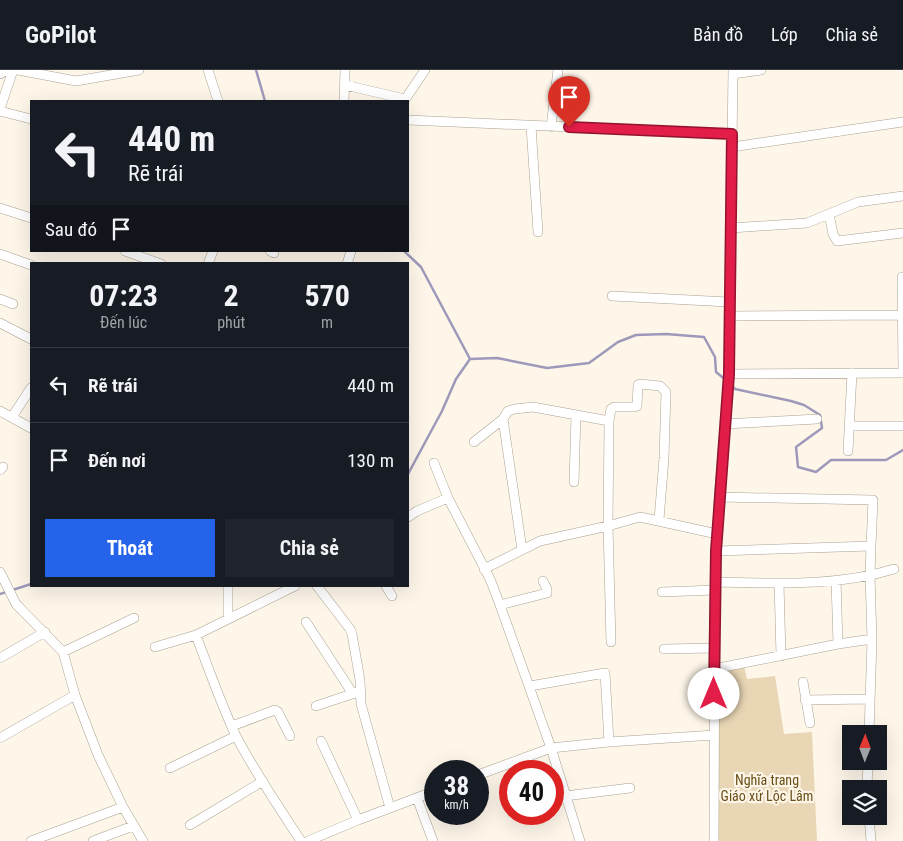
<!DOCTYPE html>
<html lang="vi">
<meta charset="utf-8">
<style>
:root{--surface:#171b24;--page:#20242c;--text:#f1f3f6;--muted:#9ea1a6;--line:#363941;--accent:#2563eb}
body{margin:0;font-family:"Roboto Condensed",sans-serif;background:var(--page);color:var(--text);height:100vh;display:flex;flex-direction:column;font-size:19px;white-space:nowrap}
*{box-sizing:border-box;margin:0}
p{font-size:16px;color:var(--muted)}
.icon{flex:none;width:28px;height:28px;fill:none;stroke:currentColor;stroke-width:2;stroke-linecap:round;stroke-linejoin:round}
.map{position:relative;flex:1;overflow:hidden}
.panel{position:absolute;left:30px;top:192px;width:379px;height:325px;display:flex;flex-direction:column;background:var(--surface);border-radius:0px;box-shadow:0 5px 20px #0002}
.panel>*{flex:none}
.guide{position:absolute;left:30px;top:30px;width:379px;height:152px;border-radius:0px;box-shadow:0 5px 20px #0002;background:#171b24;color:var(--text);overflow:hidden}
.needle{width:32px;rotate:1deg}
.controls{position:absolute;left:842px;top:655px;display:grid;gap:10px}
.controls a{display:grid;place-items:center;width:45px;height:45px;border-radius:0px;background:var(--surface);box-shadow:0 5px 20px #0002;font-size:25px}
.speed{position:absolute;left:424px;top:690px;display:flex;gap:10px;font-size:25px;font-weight:700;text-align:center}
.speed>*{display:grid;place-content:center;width:65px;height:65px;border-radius:50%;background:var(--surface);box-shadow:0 5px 20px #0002;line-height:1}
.speed small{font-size:12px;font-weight:400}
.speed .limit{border:8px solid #d22;background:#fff;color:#111}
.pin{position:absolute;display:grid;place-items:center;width:42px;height:42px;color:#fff;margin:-51px -21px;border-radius:50% 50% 50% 0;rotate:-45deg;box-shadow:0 0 5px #0007}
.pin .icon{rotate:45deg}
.me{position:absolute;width:55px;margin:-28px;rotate:0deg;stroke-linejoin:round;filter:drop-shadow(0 0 4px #0008)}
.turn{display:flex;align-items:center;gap:18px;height:105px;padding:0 15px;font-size:22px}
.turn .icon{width:65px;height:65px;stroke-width:2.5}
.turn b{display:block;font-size:35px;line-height:42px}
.then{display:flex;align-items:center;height:48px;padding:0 15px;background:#0003;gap:10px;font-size:19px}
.eta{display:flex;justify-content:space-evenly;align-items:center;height:85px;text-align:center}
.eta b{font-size:30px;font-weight:700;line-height:35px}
.primary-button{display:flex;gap:10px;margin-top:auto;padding:10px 15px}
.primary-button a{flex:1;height:58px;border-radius:0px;background:var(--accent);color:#fff;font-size:20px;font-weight:700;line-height:58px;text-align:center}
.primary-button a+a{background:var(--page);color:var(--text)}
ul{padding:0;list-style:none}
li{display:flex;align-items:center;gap:15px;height:75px;padding:0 15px;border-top:1px solid var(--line)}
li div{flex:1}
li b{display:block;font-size:19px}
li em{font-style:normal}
header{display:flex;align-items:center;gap:30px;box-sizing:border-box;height:70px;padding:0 25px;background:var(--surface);border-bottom:1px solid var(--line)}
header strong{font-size:24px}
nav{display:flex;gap:28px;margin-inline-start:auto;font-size:18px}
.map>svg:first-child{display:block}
.green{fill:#e9d6b5}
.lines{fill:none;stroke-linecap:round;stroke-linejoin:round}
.stream{stroke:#9e99ba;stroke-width:2.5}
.minor-casing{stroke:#aaa192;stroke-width:10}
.minor{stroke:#fff;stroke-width:9}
.route-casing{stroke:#92132f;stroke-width:12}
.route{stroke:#e11d48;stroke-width:9}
.labels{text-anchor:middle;stroke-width:4.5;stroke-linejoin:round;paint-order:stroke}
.park-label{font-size:14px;fill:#6b4f18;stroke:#fef6e9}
</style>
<header>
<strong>GoPilot</strong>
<nav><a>Bản đồ</a><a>Lớp</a><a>Chia sẻ</a></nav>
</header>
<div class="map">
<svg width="903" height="771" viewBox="0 0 903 771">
<rect width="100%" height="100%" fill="#fef6e9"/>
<!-- green -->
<path class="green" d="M744 595 747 609 775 606 784 664 812 662 817 771H718L719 602Z"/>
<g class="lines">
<!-- stream -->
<path class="stream" d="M256 0 265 31
M404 181 421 197 470 289
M731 315 735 319 791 331 804 335 820 345 822 358 796 377 798 397 816 402 831 390H886L903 380
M408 404 442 341 456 309 470 289 497 288 547 298 589 293 618 272 636 265 666 264 704 267 715 287 716 302 727 311
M0 524 31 514"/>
<defs>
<path id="minor" d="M18 0 76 11 139 0
M208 0 218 31
M0 4 6 0
M733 4 761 0
M345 15 405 29
M344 31 345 0
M404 31 425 0
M0 39 13 0
M0 41 31 49
M408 50 732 64
M531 56 538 162
M551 57 558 0
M732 77 903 52
M0 138 31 148
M829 144 833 164 837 171 903 163
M731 158 807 153 858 132 903 126
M125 181 161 194
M270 181 274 183
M0 184 31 195
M208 194 213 181
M347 194 351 181
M902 207 903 303
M612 226 729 232
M0 229 13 234
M729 246 901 245
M0 253 31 269
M729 304 903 303
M0 341 31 358
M12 347 31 318
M503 349 522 480
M725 354 817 349
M849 356H903
M474 372 503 349 508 341 515 339 533 337 609 351
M848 381 852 303
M434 393 448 428 490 509 500 535 551 678 580 771
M0 400 3 397
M574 412 576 345
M408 447 417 441 448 428
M716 481 871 476 873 430 719 427
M484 499 540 471 608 456 640 447 717 464
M0 502 16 534 63 582 75 625 98 685 123 737 143 771
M836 510 838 574
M715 512C774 513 837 517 894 499
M779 513 781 586
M228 516V549
M317 516 350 559 352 564 360 610 361 634 390 738
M386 516 392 526
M662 522 715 520
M500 535 547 523V519L543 511
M306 552 353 624
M196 565C208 598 220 631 235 664 254 701 278 736 301 771
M611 572 608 456 609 351 611 339 614 337H634L637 336 638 315 640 314 660 316 666 322 664 388 659 450
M155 577 196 565 295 516
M664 579 714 578
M63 582 134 548
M0 588 45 562
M714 599 838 574 872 569
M803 612 810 653
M530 616 605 603 609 672
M805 630 870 629
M316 636 358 622
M232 656 275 640 278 642 290 666
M869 664 872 569 870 506 871 476
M0 668 75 625
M321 671 358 750
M170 698 236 666
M478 705 551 678 609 672 714 665
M867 719 868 691
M565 726 630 718
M417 728 433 771
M869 746 871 771
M190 755 263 711
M31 771 123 737
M93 771 133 756
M308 771 358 750 435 721
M714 771 715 512 719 427 729 306 733 0"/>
</defs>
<!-- minor casing -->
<use href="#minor" class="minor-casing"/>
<!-- minor -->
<use href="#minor" class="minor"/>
</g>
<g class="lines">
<defs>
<path id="route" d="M569 57 732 64 729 304 716 481 714 624"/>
</defs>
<!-- route casing -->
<use href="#route" class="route-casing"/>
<!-- route -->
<use href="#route" class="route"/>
</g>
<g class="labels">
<!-- park labels -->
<g class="park-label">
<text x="767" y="715">Nghĩa trang<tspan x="767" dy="16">Giáo xứ Lộc Lâm</tspan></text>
</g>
</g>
</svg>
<div class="controls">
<a><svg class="needle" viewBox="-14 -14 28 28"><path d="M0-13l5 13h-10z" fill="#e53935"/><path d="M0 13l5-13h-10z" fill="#9ea1a6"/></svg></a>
<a><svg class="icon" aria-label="layers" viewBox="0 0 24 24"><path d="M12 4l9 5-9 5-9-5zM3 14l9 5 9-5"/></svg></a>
</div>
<div class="speed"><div>38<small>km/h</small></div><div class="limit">40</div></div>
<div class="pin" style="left:569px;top:57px;background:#d93025"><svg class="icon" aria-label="arrive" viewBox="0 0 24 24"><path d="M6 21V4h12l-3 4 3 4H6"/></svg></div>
<svg class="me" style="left:714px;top:624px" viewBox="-20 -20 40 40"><circle r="19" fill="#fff"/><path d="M0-13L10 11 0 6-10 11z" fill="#e11d48"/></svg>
<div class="guide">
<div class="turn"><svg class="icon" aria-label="left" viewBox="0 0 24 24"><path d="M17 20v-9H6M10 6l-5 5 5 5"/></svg><div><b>440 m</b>Rẽ trái</div></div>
<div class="then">Sau đó<svg class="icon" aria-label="arrive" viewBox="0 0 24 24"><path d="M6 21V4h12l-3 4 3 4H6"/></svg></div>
</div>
<section class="panel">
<div class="eta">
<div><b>07:23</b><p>Đến lúc</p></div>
<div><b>2</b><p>phút</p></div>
<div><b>570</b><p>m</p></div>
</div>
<ul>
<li><svg class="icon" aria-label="left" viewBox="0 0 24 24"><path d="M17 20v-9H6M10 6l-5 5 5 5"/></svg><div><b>Rẽ trái</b></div><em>440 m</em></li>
<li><svg class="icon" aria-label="arrive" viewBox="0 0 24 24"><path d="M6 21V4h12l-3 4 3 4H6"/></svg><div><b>Đến nơi</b></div><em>130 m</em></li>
</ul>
<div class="primary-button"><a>Thoát</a><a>Chia sẻ</a></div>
</section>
</div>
